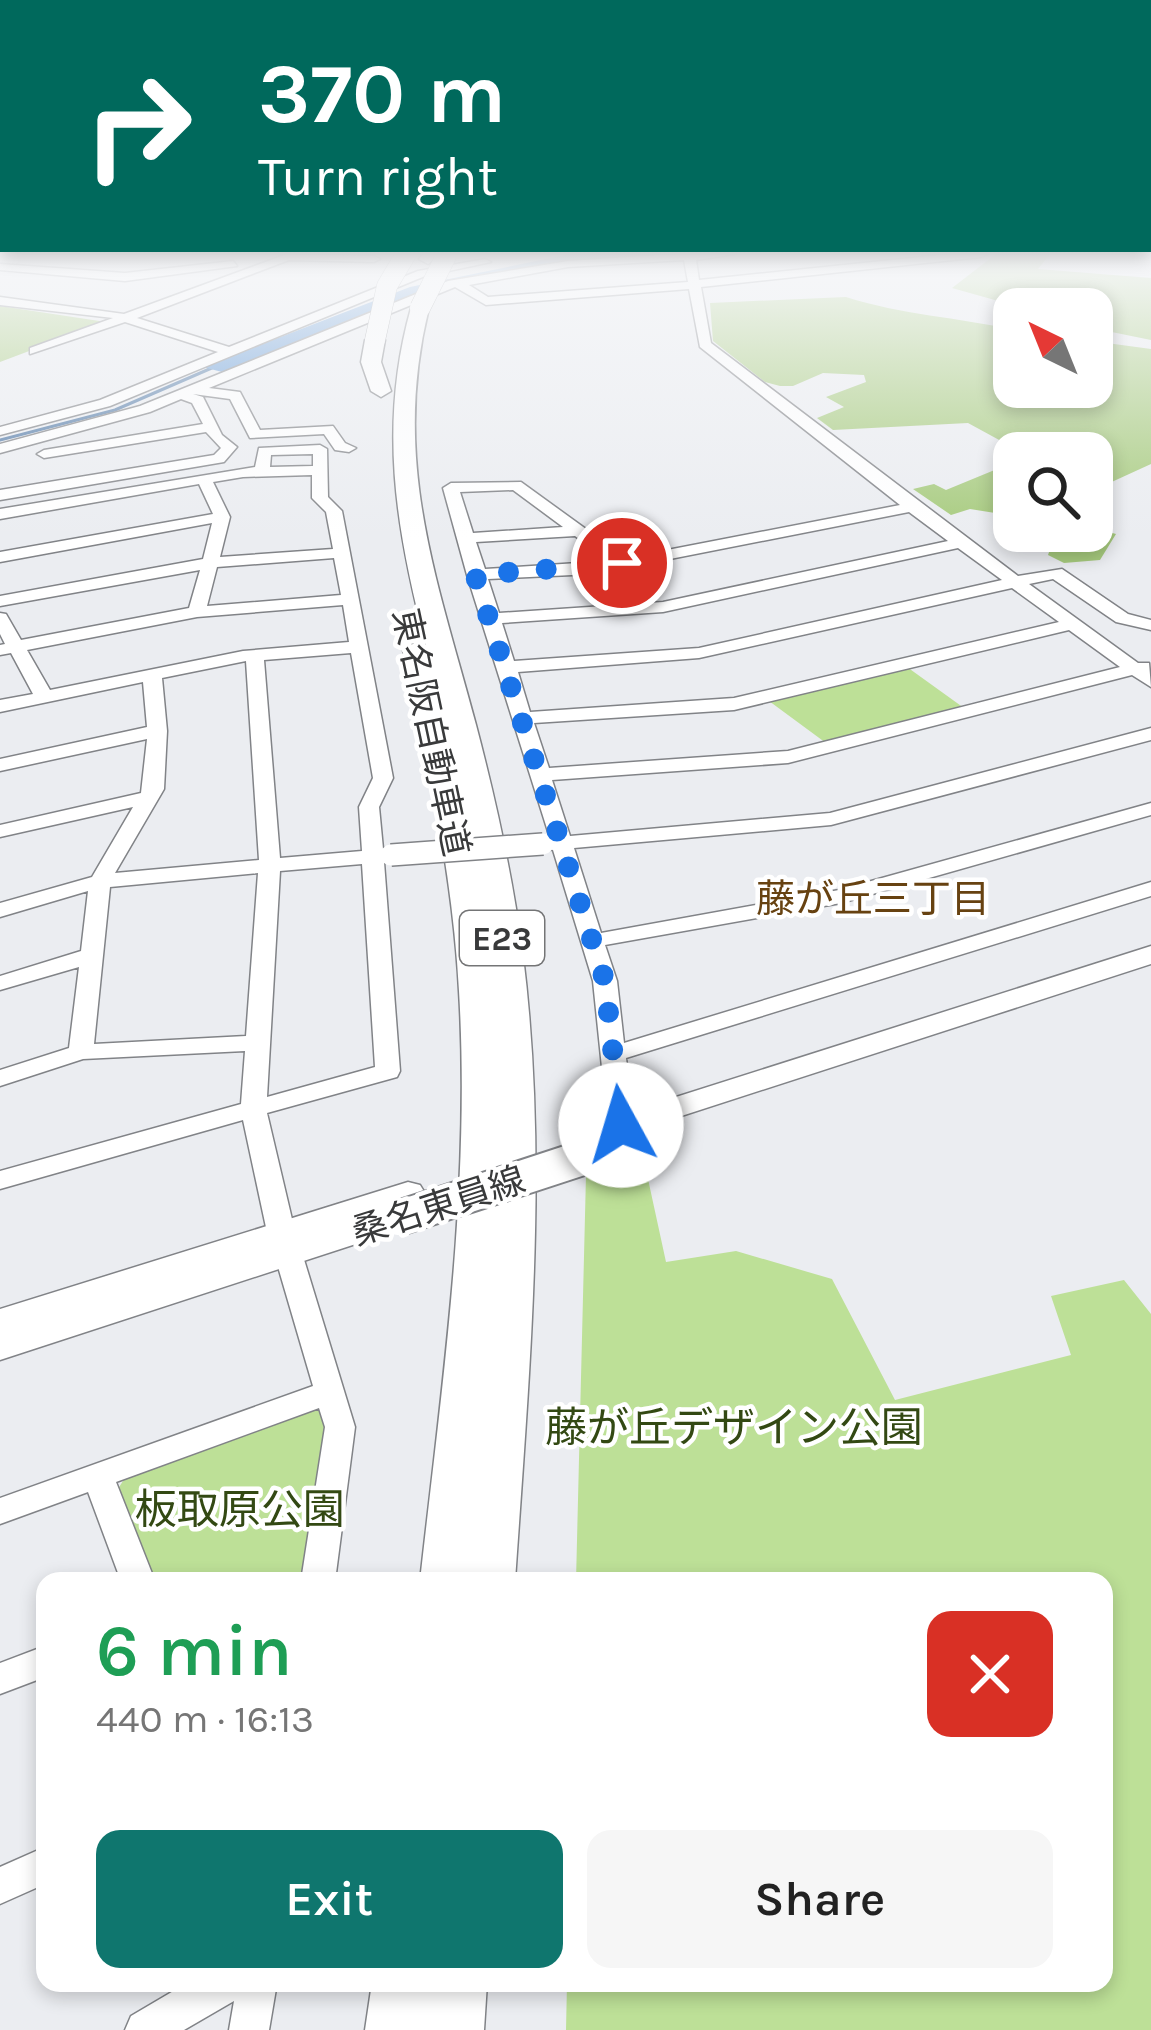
<!DOCTYPE html>
<meta charset="utf-8">
<style>
:root{--surface:#fff;--page:#f6f6f6;--text:#222;--muted:#767676;--accent:#0f766e}
body{margin:0;font-family:Karla,"Noto Sans JP",sans-serif;background:var(--page);color:var(--text);height:100vh;display:flex;flex-direction:column;font-size:45px;white-space:nowrap}
*{box-sizing:border-box;margin:0}
p{font-size:39px;color:var(--muted)}
.icon{flex:none;width:66px;height:66px;fill:none;stroke:currentColor;stroke-width:2;stroke-linecap:round;stroke-linejoin:round}
.map{position:relative;flex:1;overflow:hidden}
.details{position:absolute;left:36px;top:1572px;width:1077px;height:420px;display:flex;flex-direction:column;background:var(--surface);border-radius:24px;box-shadow:0 6px 18px #0003}
.details>*{flex:none}
.hud{position:absolute;left:0px;top:0px;width:1152px;height:252px;box-shadow:0 6px 18px #0003;background:#00695c;color:#fff;overflow:hidden}
.needle{width:78px;rotate:317deg}
.controls{position:absolute;left:993px;top:288px;display:grid;gap:24px}
.controls a{display:grid;place-items:center;width:120px;height:120px;border-radius:24px;background:var(--surface);box-shadow:0 6px 18px #0003;font-size:60px}
.pin{position:absolute;display:grid;place-items:center;width:102px;height:102px;color:#fff;margin:-51px;border:6px solid #fff;border-radius:50%;box-shadow:0 3px 12px #0007}
.me{position:absolute;width:132px;margin:-66px;rotate:354deg;stroke-linejoin:round;filter:drop-shadow(0 0 9px #0008)}
.turn{display:flex;align-items:center;gap:42px;height:252px;padding:0 60px;font-size:54px}
.turn .icon{width:156px;height:156px;stroke-width:2.5}
.turn b{display:block;font-size:84px;line-height:102px}
.round{display:grid;place-items:center;flex:none;width:126px;height:126px;border-radius:24px;background:var(--page)}
.headline{display:flex;align-items:center;justify-content:space-between;height:204px;padding:0 60px}
h1{font-size:72px;font-weight:600;line-height:90px;color:#1e9e55}
.button{display:flex;gap:24px;margin-top:auto;padding:24px 60px}
.button a{flex:1;height:138px;border-radius:24px;background:var(--accent);color:#fff;font-size:48px;font-weight:600;line-height:138px;text-align:center}
.button a+a{background:var(--page);color:var(--text)}
.map>svg:first-child{display:block}
.green{fill:#bde097}
.forest{fill:#a7cb7e}
.lines{fill:none;stroke-linecap:round;stroke-linejoin:round}
.stream{stroke:#557ca8;stroke-width:3}
.river{fill:#6198d6;fill-rule:evenodd}
.minor-casing{stroke:#818387;stroke-width:3}
.major-casing{stroke:#818387;stroke-width:3}
.highway-casing{stroke:#818387;stroke-width:3}
.minor{fill:#fff;fill-rule:evenodd}
.major{fill:#fff;fill-rule:evenodd}
.highway{fill:#fff;fill-rule:evenodd}
.minor-bridge-casing{stroke:#818387;stroke-width:24;stroke-linecap:butt}
.major-bridge-casing{stroke:#818387;stroke-width:38;stroke-linecap:butt}
.highway-bridge-casing{stroke:#818387;stroke-width:21;stroke-linecap:butt}
.minor-bridge{stroke:#fff;stroke-width:21}
.major-bridge{stroke:#fff;stroke-width:34}
.highway-bridge{stroke:#fff;stroke-width:20}
.route{stroke:#1a73e8;stroke-width:21;stroke-dasharray:0 37.8}
.labels{text-anchor:middle;stroke-width:9;stroke-linejoin:round;paint-order:stroke}
.shield{fill:#fff;stroke:#747576;stroke-width:3}
.shield-label{font-size:33px;font-weight:bold;fill:#393a3b}
.street-label{font-size:36px;fill:#393a3b;stroke:#fff}
.neighbourhood-label{font-size:39px;fill:#674211;stroke:#fff}
.near-park-label{font-size:42px;fill:#334913;stroke:#fff}
</style>
<div class="map">
<svg width="1151" height="2030" viewBox="0 0 1151 2030">
<rect width="100%" height="100%" fill="#ebedf1"/>
<!-- green -->
<path class="green" d="M907 667 964 708 826 743 769 701Z
M643 1156 666 1262 736 1251 832 1279 895 1400 1071 1355 1051 1296 1124 1280 1151 1314V2030H566L567 1983H1104V1581H576L586 1175Z
M316 1408 327 1417 304 1581H153L118 1489 126 1476Z"/>
<!-- forest -->
<path class="forest" d="M996 254H1050L1038 269 1151 278V340L1092 328V309H1027L952 288Z
M846 297C902 315 957 317 1014 330V387H1092V341L1151 349V464L1092 491V453H1023L968 423 833 430 817 418 844 407 826 397 866 382 864 375 823 373 793 386H780L765 382 713 341 710 303Z
M0 306 106 322 0 362Z
M1014 462V516L970 509 951 515 913 489 934 484 946 490Z
M1092 527 1116 534 1100 560 1064 563 1048 555 1053 541 1025 531Z"/>
<g class="lines">
<!-- stream -->
<path class="stream" d="M0 440 115 410 214 367"/>
<!-- river -->
<path class="river" d="M570 254H641L518 273 424 295 222 372 203 367 410 287Z"/>
<defs>
<path id="minor" d="M287 254 374 256 380 259 374 262 289 260 137 318 229 347 418 271 485 259 491 262 425 276 110 406 0 435V427L100 400 218 352 125 322 30 354V348L113 318 0 305V297L124 314Z
M678 254H735L696 260 699 280 950 254H987L981 257 701 287 711 343 1018 576 1062 569 1128 614 1151 620V630L1116 622 1053 579 1029 584 1138 663H1149L1151 687 1132 675 788 763 552 780 570 836 830 813 1151 728V740L831 825 574 848 601 933 839 890 1151 803V815L841 903 605 945 617 981 624 1043 1151 882V896L626 1058 634 1125 621 1133 608 1125 593 981 553 850 541 848 537 844 550 838 467 575 443 488 451 483 521 482 626 558 900 505 700 347 689 289 486 305 455 287 209 388 240 392 260 430 333 426 345 443 356 448 349 452 335 450 324 434 250 438 230 399 193 394 203 397 222 435 237 447 224 462 0 500V490L214 455 221 448 206 432 44 458 37 454 44 450 203 424 192 403 181 399 150 412 0 453V444L140 406 448 281 568 261ZM684 260 688 282 488 297 469 285 568 267ZM513 490 563 527 473 533 460 492ZM909 512 948 541 663 602 499 613 488 579 594 574ZM575 536 609 561 485 569 476 542ZM958 548 1002 580 699 648 514 661 502 623 663 612ZM1012 588 1059 622 734 698 530 712 518 672 699 658ZM1069 630 1120 667 788 751 549 768 534 723 734 710Z
M233 261 237 266 125 281 0 270V264L125 273Z
M320 445 327 449 328 497 342 511 393 778 379 807 383 849 396 850 399 855 384 862 400 1071 397 1077 267 1113 295 1232 291 1239H271L267 1232 243 1120 0 1189V1171L241 1104 245 1051 83 1059 0 1086V1070L69 1048 79 967 0 990V976L81 951 88 891 0 917V903L92 877 133 807 0 837V825L141 793 147 739 0 771V759L147 727 143 682 0 712V700L33 694 11 653 0 655V645L5 644 0 634V613L6 614 21 640 189 608 200 570 0 606V596L203 559 212 523 0 562V552L213 514 199 484 0 519V509L255 467 259 448ZM313 454V466L270 467 271 455ZM312 475V498L326 512 333 549 220 557 230 517 213 482 243 477ZM334 558 341 595 207 606 217 567ZM343 605 349 642 243 651 50 690 27 650 197 617ZM351 653 373 778 359 807 362 851 280 858 264 660ZM246 661 259 860 115 873 164 789 167 731 162 678ZM362 864 375 1067 267 1097 280 871ZM258 873 246 1036 94 1044 110 887Z
M288 1243 298 1246 302 1253 355 1427 335 1581H301L325 1427 319 1408 116 1482 155 1581H121L88 1492 0 1524V1498L313 1386 274 1253 278 1246Z
M45 1646V1677L0 1694V1663Z
M45 1847V1884L0 1904V1867Z
M187 1983H277L269 2030H229L234 2001 184 2030H125L131 2016Z"/>
<path id="major" d="M1151 946V964L632 1132H610L605 1125 610 1118Z
M408 1182 420 1185 425 1193 420 1201 401 1207 416 1218 411 1226 0 1360V1309Z"/>
<path id="highway" d="M423 254H440L428 264 419 259Z
M420 302 429 308C391 461 437 579 476 725 496 801 513 878 523 956 549 1163 529 1374 515 1581H420C442 1385 471 1189 459 991 453 876 428 762 403 650L416 642 426 645C396 530 378 425 411 308Z
M375 334 385 340 381 362 391 391 381 397 371 391 361 362 365 340Z
M372 1983H487L484 2030H365Z"/>
</defs>
<!-- minor casing -->
<use href="#minor" class="minor-casing"/>
<!-- major casing -->
<use href="#major" class="major-casing"/>
<!-- highway casing -->
<use href="#highway" class="highway-casing"/>
<!-- minor -->
<use href="#minor" class="minor"/>
<!-- major -->
<use href="#major" class="major"/>
<!-- highway -->
<use href="#highway" class="highway"/>
<defs>
<path id="minor-bridge" d="M391 855 543 844"/>
<path id="major-bridge" d="M399 1218 628 1143"/>
<path id="highway-bridge" d="M420 308 447 254
M375 340 387 286 406 254"/>
</defs>
<!-- minor-bridge casing -->
<use href="#minor-bridge" class="minor-bridge-casing"/>
<!-- major-bridge casing -->
<use href="#major-bridge" class="major-bridge-casing"/>
<!-- highway-bridge casing -->
<use href="#highway-bridge" class="highway-bridge-casing"/>
<!-- minor-bridge -->
<use href="#minor-bridge" class="minor-bridge"/>
<!-- major-bridge -->
<use href="#major-bridge" class="major-bridge"/>
<!-- highway-bridge -->
<use href="#highway-bridge" class="highway-bridge"/>
</g>
<!-- sky -->
<linearGradient id="sky" x2="0" y2="1"><stop stop-color="#72a9e1"/><stop offset="0.47" stop-color="#f6f7f9"/><stop offset="1" stop-color="#f6f7f9" stop-opacity="0"/></linearGradient>
<rect width="1151" height="538" fill="url(#sky)"/>
<g class="lines">
<!-- route -->
<path class="route" d="M621 1125 605 981 475 575 622 563"/>
</g>
<g class="labels">
<!-- shield labels -->
<rect class="shield" x="460" y="911" width="84" height="54" rx="9"/>
<g class="shield-label">
<text x="502" y="950">E23</text>
</g>
<!-- street labels -->
<g class="street-label">
<text transform="translate(432 732) rotate(78)" y="13">東名阪自動車道</text>
<text transform="translate(438 1205) rotate(-18)" y="13">桑名東員線</text>
</g>
<!-- neighbourhood labels -->
<g class="neighbourhood-label">
<text x="873" y="912">藤が丘三丁目</text>
</g>
<!-- near-park labels -->
<g class="near-park-label">
<text x="734" y="1442">藤が丘デザイン公園</text>
<text x="240" y="1524">板取原公園</text>
</g>
</g>
</svg>
<div class="controls">
<a><svg class="needle" viewBox="-14 -14 28 28"><path d="M0-13l5 13h-10z" fill="#e53935"/><path d="M0 13l5-13h-10z" fill="#767676"/></svg></a>
<a><svg class="icon" aria-label="search" viewBox="0 0 24 24"><circle cx="10" cy="10" r="6"/><path d="M15 15l6 6"/></svg></a>
</div>
<div class="pin" style="left:622px;top:563px;background:#d93025"><svg class="icon" aria-label="arrive" viewBox="0 0 24 24"><path d="M6 21V4h12l-3 4 3 4H6"/></svg></div>
<svg class="me" style="left:621px;top:1125px" viewBox="-20 -20 40 40"><circle r="19" fill="#fff"/><path d="M0-13L10 11 0 6-10 11z" fill="#1a73e8"/></svg>
<div class="hud">
<div class="turn"><svg class="icon" aria-label="right" viewBox="0 0 24 24"><path d="M7 20v-9h11M14 6l5 5-5 5"/></svg><div><b>370 m</b>Turn right</div></div>
</div>
<section class="details">
<div class="headline"><div><h1>6 min</h1><p>440 m · 16:13</p></div><a class="round" style="background:#d93025;color:#fff"><svg class="icon" aria-label="close" viewBox="0 0 24 24"><path d="M6 6l12 12M18 6L6 18"/></svg></a></div>
<div class="button"><a>Exit</a><a>Share</a></div>
</section>
</div>
